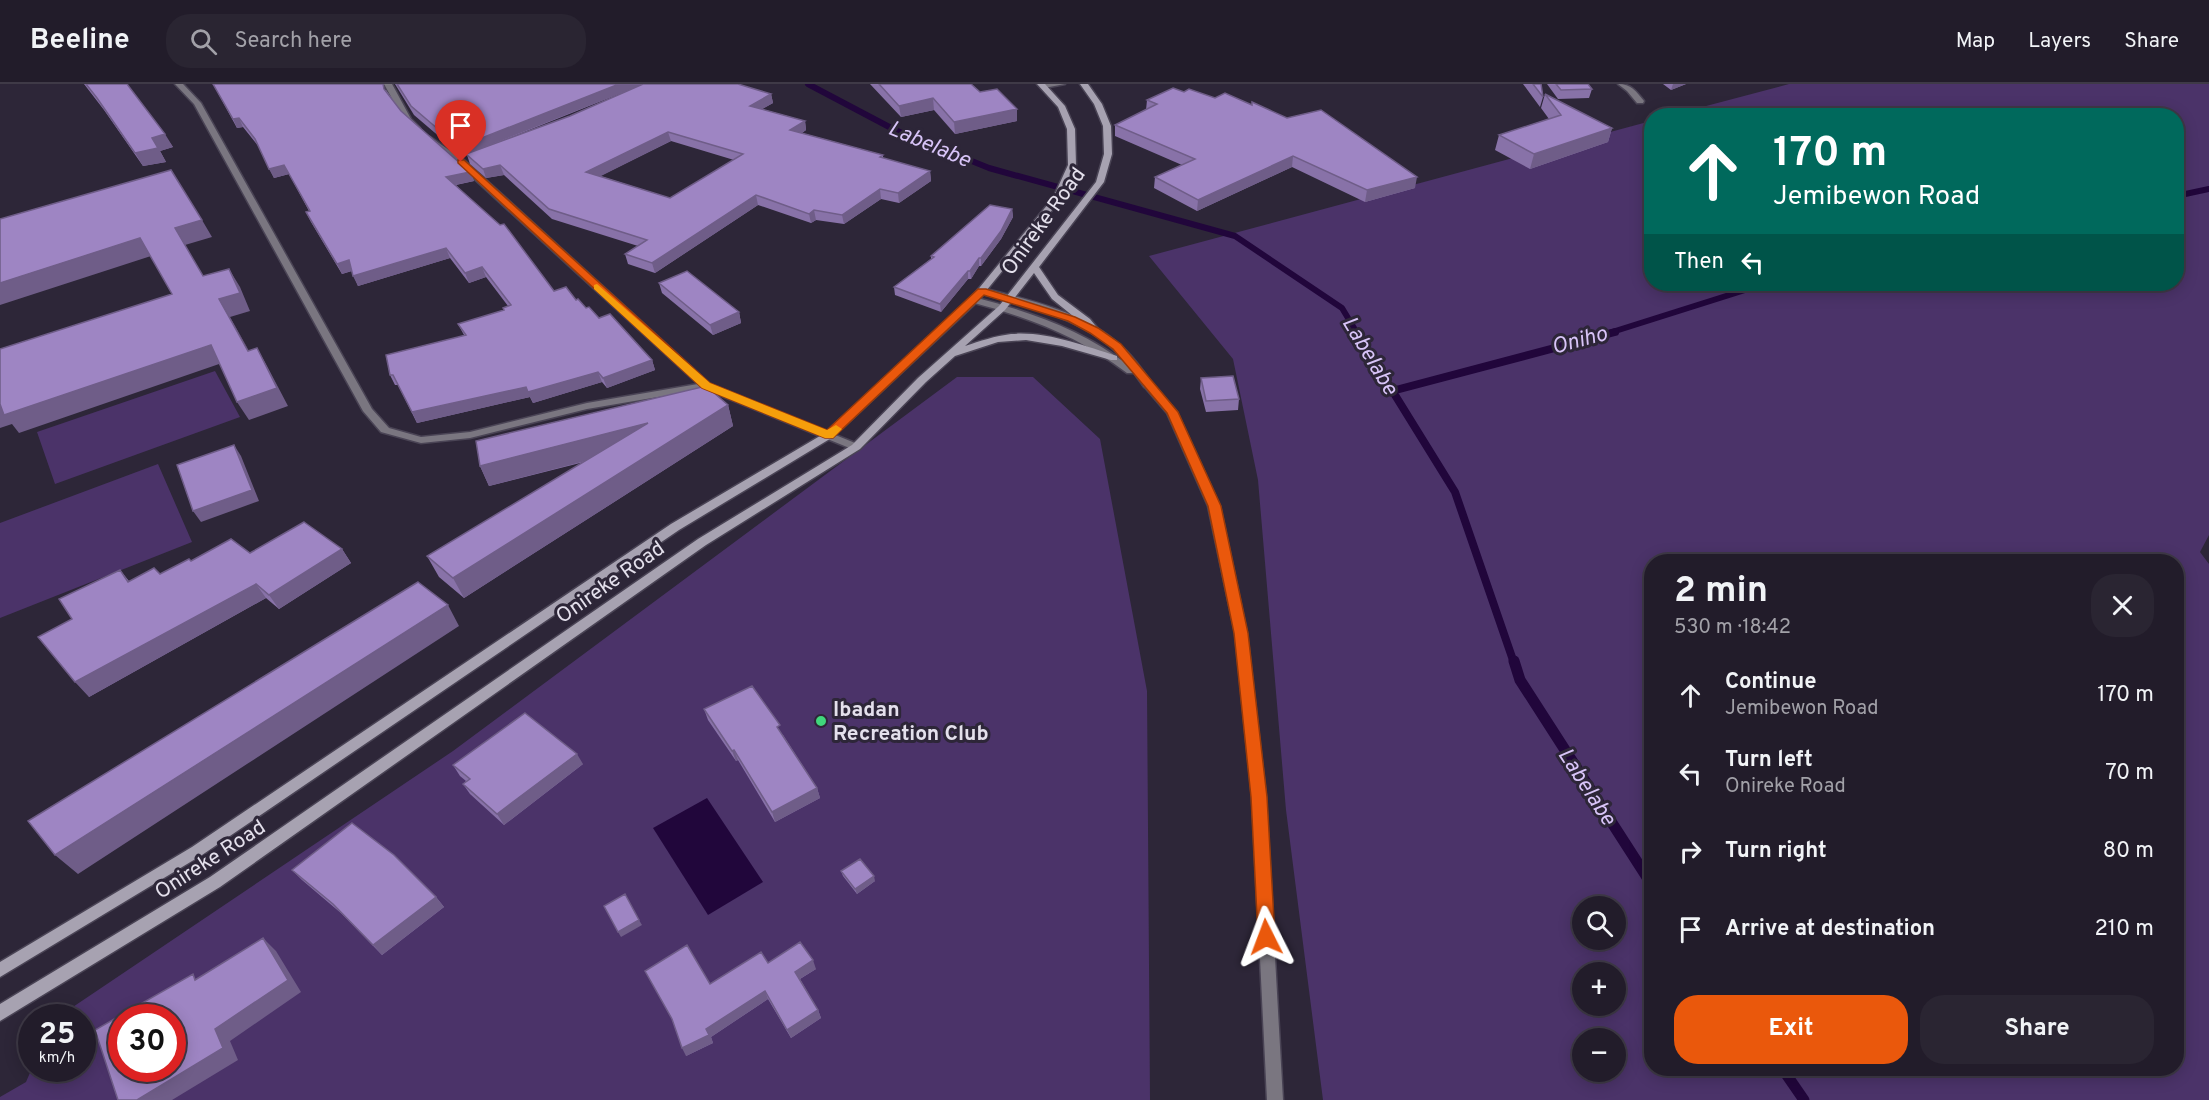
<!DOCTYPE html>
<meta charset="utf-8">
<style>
:root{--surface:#221c2a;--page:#2a2532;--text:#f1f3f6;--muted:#a2a1a8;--line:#3f3a47;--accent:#ea580c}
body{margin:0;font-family:Overpass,sans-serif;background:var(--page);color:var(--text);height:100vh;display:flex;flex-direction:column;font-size:22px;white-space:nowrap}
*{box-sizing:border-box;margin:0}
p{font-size:20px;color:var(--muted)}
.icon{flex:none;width:33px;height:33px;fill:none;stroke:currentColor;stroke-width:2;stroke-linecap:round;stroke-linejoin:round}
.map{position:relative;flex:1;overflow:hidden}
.side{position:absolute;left:1644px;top:470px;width:540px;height:522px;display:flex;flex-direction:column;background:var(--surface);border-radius:24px;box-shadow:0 3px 15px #0003,0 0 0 2px var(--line)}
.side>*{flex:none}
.guide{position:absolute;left:1644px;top:24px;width:540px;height:183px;border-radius:24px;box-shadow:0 3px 15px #0003,0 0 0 2px var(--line);background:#00695c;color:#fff;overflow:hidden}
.controls{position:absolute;left:1572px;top:812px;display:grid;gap:12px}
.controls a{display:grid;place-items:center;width:54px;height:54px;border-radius:50%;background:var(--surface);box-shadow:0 3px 15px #0003,0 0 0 2px var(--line);font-size:30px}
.speed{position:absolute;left:18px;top:920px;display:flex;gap:12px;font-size:30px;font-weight:700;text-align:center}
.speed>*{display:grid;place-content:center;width:78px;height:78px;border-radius:50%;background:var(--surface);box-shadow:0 3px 15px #0003,0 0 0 2px var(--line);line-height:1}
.speed small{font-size:15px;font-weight:400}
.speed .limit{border:9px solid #d22;background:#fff;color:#111}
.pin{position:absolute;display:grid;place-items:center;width:51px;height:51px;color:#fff;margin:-62px -26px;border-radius:50% 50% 50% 0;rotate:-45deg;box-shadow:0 0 6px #0007}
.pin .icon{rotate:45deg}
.me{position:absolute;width:66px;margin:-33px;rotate:357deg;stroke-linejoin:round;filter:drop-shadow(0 0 4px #0008)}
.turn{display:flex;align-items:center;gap:21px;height:126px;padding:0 30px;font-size:27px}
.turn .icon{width:78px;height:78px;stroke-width:2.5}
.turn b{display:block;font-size:42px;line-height:51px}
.then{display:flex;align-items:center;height:57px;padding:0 30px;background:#0003;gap:12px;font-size:22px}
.round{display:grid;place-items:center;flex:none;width:63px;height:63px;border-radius:24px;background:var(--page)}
.summary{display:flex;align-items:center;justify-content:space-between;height:102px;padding:0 30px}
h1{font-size:36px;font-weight:700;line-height:45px}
.cta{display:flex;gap:12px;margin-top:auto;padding:12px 30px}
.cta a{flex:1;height:69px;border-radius:24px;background:var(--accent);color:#fff;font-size:24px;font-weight:700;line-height:69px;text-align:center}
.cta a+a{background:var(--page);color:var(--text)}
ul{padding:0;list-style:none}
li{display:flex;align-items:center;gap:18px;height:78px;padding:0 30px}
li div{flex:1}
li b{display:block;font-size:22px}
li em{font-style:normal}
header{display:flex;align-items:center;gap:36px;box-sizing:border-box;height:84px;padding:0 30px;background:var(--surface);border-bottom:2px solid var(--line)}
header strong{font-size:28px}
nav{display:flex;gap:33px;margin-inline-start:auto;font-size:21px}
.search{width:420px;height:54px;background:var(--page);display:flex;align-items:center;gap:15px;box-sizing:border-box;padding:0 21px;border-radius:24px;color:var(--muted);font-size:22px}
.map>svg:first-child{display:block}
.green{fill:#4b3369;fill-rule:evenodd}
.water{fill:#21063b}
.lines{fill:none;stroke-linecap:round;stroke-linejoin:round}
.stream-far2{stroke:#21063b;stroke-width:6}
.stream-far1{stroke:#21063b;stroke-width:8}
.stream{stroke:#21063b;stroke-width:11}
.minor-casing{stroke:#4a4455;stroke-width:3}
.tertiary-casing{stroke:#4a4455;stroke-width:3}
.secondary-casing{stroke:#4a4455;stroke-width:3}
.minor{fill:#7a7680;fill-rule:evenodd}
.tertiary{fill:#7a7680;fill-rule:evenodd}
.secondary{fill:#a7a2b1;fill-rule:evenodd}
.wall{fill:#8872a8;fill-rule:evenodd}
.shaded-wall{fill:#6f5d88}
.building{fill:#9e85c3;stroke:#6f5d88;stroke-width:1.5;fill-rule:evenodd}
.route{fill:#ea580c;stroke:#983908;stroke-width:1.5}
.slow{fill:#f59e0b}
.poi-dot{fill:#40d77c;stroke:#2d2638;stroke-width:2}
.labels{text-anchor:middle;stroke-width:6;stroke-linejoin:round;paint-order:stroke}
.street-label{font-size:21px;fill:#e4e0ec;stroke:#2d2638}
.poi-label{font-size:21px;font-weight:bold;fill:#e4e0ec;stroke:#2d2638;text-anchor:start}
.water-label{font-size:22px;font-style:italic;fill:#d8c4f8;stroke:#2d2638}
</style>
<header>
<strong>Beeline</strong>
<div class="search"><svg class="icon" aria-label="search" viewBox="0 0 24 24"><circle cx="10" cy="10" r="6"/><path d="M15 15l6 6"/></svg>Search here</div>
<nav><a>Map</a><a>Layers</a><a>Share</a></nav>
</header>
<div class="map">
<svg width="2209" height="1016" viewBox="0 0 2209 1016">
<rect width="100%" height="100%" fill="#2d2638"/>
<!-- green -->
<path class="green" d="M1789 0H2209V451L2200 468 2209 480V1016H1323L1286 726 1258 396 1233 275 1149 172 1651 37 1652 200H2176V32L1672 31ZM1652 477H2176V984H1652ZM1582 822H1616V855H1582ZM1582 888H1616V921H1582ZM1582 954H1616V987H1582Z
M215 287 240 333 55 400 37 348Z
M957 293H1033L1100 355 1147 607 1150 1016H0V1013L26 998 32 984H82V933H58L453 667ZM122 933H172V984H122Z
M158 380 192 458 0 534V439Z"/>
<!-- water -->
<path class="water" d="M707 714 763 798 708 831 653 744Z"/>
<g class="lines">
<!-- stream-far2 -->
<path class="stream-far2" d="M808 0 895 46 989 84 1235 152 1342 224 1357 249
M2176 112 2209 105
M1609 249 1764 200"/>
<!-- stream-far1 -->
<path class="stream-far1" d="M1356 248 1455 408 1514 579
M1392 307 1615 248"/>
<!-- stream -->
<path class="stream" d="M1514 577 1520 596 1652 801
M1782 984 1804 1016"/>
<defs>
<path id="minor" d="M175 0H183L201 19 372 325 389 344 421 353 470 348 587 319 698 300 458 80 427 57 426 55 430 53 464 76 710 300 860 361 861 363 856 366 852 365 705 305 587 325 470 354 421 359 381 348 363 327 194 20Z
M384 0H392L411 35 420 44 419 46H413L404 36Z
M1043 0H1065L1044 4 1040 2Z
M1618 0C1631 0 1636 7 1644 17L1643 19H1637L1627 7Z
M1148 298 1152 299 1177 328 1220 422 1247 549 1266 713 1283 1016H1267L1252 713 1235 549 1208 422 1167 329 1143 301Z"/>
<path id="tertiary" d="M982 204C1030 216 1084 228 1121 262 1134 273 1143 287 1153 301L1148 304 1144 303 1134 289H1127C1078 252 1030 234 971 218V214H977C1031 228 1082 246 1127 280 1093 236 1030 223 979 209V205Z"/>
<path id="secondary" d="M1037 0H1045L1065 22 1075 45 1076 81 1061 115 977 218 833 353 679 446 202 771 0 893V878L192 763 671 440 825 349 971 214 1053 114 1068 81 1067 45 1058 23Z
M1080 0H1088L1102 20 1111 42 1112 70 1104 98 1039 183 1058 211 1090 235 1099 246 1094 249 1052 215 1034 189 1005 226 965 262C980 257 995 252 1011 250 1047 247 1084 262 1117 272V276H1111L1062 262 1026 256 998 258 955 272 926 298 860 365 706 461 220 803 0 937V920L210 793 698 455 852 361 918 294 999 222 1096 98 1104 70 1103 42 1094 20Z"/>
</defs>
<!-- minor casing -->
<use href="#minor" class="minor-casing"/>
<!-- tertiary casing -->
<use href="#tertiary" class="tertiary-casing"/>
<!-- secondary casing -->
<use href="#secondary" class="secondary-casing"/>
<!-- minor -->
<use href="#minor" class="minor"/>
<!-- tertiary -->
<use href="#tertiary" class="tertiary"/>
<!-- secondary -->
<use href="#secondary" class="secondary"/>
</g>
<!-- wall -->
<path class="wall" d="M84 0H127L173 63 160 67 166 78 143 82 104 26Z
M213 0 386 6 401 27 470 88 474 97 456 101 554 207 576 216 652 276 655 286 607 304 602 298 533 319 530 313 417 339 398 301H395L390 291 464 251 458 240 504 226 508 222 486 193 469 199 450 174 358 202 352 187 342 190 311 138 306 128 309 127 289 90 274 94 259 63 243 43 237 44Z
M395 0H738L771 10 773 19 762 25 805 37 806 46 802 49 883 71V74L930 87 931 97 899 119 881 115 844 140 816 136 811 139 758 121 655 189 628 180 625 170 638 162 552 135 504 91 486 94 470 80 467 71 462 72 414 31ZM629 6 570 32 484 64ZM671 57 734 76 670 114 600 92Z
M870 0H971L980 8 1017 37 955 50 934 26 901 33Z
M1523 0H1541L1543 13 1540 23Z
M1547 0H1588L1592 5 1589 14 1558 15Z
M1663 0H1686L1671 6Z
M1545 10 1612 44 1608 58 1530 85 1495 66 1499 51 1549 35 1541 24Z
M1147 16 1415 104 1365 118 1292 83 1197 127 1154 104 1155 93 1182 81 1115 52V41L1146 26Z
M1012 125 1013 133 1001 155 981 182H979L971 195H968L941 228 895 211 894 203 931 175V172Z
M659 199 739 228 741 239 713 251 662 209Z
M1201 294 1239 315 1238 326 1206 328 1200 305Z
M728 321 733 342 464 514 439 493 427 472 584 378 489 402 480 382Z
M342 465 351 479 279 525 266 514 89 613 72 535 120 486 129 497 160 490 191 477 250 469Z
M704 625 783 651 817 704 820 714 775 738 738 676 736 677 708 636Z
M583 680 504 741 470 710 463 700 466 697 460 692 453 681Z
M292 786 436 813 444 823 382 871 342 830 302 796Z
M841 787 875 797 857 810 843 792Z
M768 879 816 885 800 895 818 926 821 934 791 954 768 915 711 953 713 959 686 972 710 900Z"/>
<!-- shaded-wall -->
<path class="shaded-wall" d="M619 0H644L462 72 459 63Z
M1673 0H1686L1671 6Z
M771 10 773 19 752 31 750 22Z
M933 14 934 26 901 33 899 22Z
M1017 25V37L955 50 954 38Z
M239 34 243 43 237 44 233 35Z
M805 37 806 46 792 55 790 46Z
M1612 44 1608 58 1530 85 1534 70Z
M668 48 671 57 589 98 586 88Z
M165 50 173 63 160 67 166 78 143 82 135 69 152 54Z
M1293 72 1292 83 1197 127 1198 116Z
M284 81 289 90 274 94 269 85Z
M500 81 504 91 486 94 483 85Z
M930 87 931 97 899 119 898 109Z
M470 88 474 97 450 102 446 93Z
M1417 93 1415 104 1365 118 1367 106Z
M880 105 881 115 844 140 842 131Z
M756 111 758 121 655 189 652 179Z
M1012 125 1013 133 1001 155 981 182V174Z
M814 126 816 136 811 139 809 130Z
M202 136 212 153 185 161 175 144Z
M140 154 151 172 0 221V199Z
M446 164 450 174 358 202 353 192Z
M979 174V182L971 195 970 187Z
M349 176 354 186 342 190 337 180Z
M482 183 486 193 469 199 465 189Z
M229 185 240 203 250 227 230 233 259 285 219 215Z
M968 187V195L941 228 940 220Z
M739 228 741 239 713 251 710 241Z
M211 261 222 279 19 349 12 340 0 344V320Z
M257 264 267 282 288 322 249 336 237 318Z
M652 276 655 286 607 304 603 294Z
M598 288 602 298 533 319 530 313 417 339 412 328 526 303Z
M728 321 733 342 464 514 453 494Z
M648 339 655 359 489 402 480 382Z
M234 361 241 372 259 417 201 438 193 427Z
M342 465 351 479 279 525 269 511Z
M256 500 266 514 89 613 75 598Z
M448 521 459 542 78 790 55 771Z
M734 666 738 676 736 677 732 667Z
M577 670 583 680 504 741 497 730Z
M817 704 820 714 775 738 772 728Z
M874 792 875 797 857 810 855 805Z
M436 813 444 823 382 871 373 861Z
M639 836 642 841 621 853 618 848Z
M263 854 276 867 301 908 230 957 238 976 172 1016H137L215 945Z
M813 876 816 885 798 896 795 888Z
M765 907 768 915 711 953 713 959 686 972 682 964 706 945Z
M818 926 821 934 791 954 787 946Z"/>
<!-- building -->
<path class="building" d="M86 0H127L165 50 152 54 158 64 135 69 97 14Z
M213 0H383L384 5 401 27 470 88 446 93 500 141 504 140 554 207 566 203 576 216 578 215 586 224 589 223 599 234 610 230 652 276 603 294 598 288 528 308 526 303 412 328 393 291H390L386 271 466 251 458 240 504 226 503 224 511 221 482 183 465 189 446 164 353 192 349 176 337 180 306 128 310 127 284 81 269 85 255 55 239 34 233 35Z
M397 0H619L459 63 411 22Z
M643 0H738L771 10 750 22 805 37 790 46 883 71 880 73 930 87 898 109 880 105 842 131 814 126 809 130 756 111 652 179 625 170 647 156 549 125 500 81 483 85 466 70 570 32ZM668 48 743 70 670 114 586 88Z
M879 0H971L980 8 997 5 1017 25 954 38 933 14 899 22Z
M1533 0H1541L1543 13Z
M1556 0H1588L1592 5 1561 6Z
M1173 4 1184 8 1189 5 1215 14 1225 9 1252 21V18L1287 34 1321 26 1417 93 1367 106 1293 72 1198 116 1155 93 1195 75 1115 41 1157 20 1147 16Z
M1545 10 1612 44 1534 70 1499 51 1561 31Z
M171 86 202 136 175 144 203 192 229 185 240 209 219 215 248 267 257 264 277 304 237 318 211 261 4 331 0 320V265L172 210 140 154 0 199V135Z
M990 121 1012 125 1001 147 981 174H979L970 187H968L940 220 894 203 934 173 931 172Z
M687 187 739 228 710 241 659 199Z
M1233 292 1239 315 1206 317 1201 294Z
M706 302 728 321 453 494 427 472 648 339 480 382 476 357Z
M234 361 252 406 193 427 177 381Z
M304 438 342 465 269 511 256 500 75 598 38 553 72 535 59 515 120 486 128 498 154 484 160 490 189 475 191 477 231 455 250 469Z
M418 498 448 521 55 771 28 737Z
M752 602 780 641 777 643 817 704 772 728 734 666 732 667 704 625Z
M525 629 577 670 497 730 463 700 470 695 453 681Z
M352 739 394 771 436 813 373 861 333 820 292 786Z
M860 775 874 792 855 805 841 787Z
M625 810 639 836 618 848 604 822Z
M263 854 288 896 215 945 223 964 137 1016H118L95 946 193 890 195 896ZM122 933H172V984H122Z
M800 858 813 876 795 888 818 926 787 946 765 907 706 945 709 951 682 964 672 935 645 887 687 861 710 900 761 868 768 879Z"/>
<!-- route -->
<path class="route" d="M458 76H464L710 299 827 346 978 205H986L1075 233 1098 244 1121 260 1178 328 1221 422 1248 549 1267 713 1275 853 1273 858 1266 861 1260 858 1258 853 1251 713 1234 549 1208 422 1167 329 1113 265 1090 249 1068 237 984 211 833 354H825L702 304 458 79Z"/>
<!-- slow -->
<path class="slow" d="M597 200 710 299 827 346 836 341 842 345 833 354H825L702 304 594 205V201Z"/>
<!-- markers -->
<circle class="poi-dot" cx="821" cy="637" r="6"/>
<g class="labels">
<!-- street labels -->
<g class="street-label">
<text transform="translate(1043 137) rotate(-54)" y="7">Onireke Road</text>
<text transform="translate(610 498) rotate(-35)" y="7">Onireke Road</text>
<text transform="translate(210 775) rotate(-33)" y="7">Onireke Road</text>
</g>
<!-- poi labels -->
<g class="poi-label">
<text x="833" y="632">Ibadan<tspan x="833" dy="24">Recreation Club</tspan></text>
</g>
<!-- water labels -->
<g class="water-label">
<text transform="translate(930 59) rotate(23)" y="8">Labelabe</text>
<text transform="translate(1579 255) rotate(-15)" y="8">Oniho</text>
<text transform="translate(1371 271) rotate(59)" y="8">Labelabe</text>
<text transform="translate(1588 702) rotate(57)" y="8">Labelabe</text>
</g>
</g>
</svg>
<div class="controls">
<a><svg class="icon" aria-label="search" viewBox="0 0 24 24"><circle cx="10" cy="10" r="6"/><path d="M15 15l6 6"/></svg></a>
<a>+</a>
<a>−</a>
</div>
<div class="speed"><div>25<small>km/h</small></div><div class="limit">30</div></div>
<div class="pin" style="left:461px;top:78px;background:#d93025"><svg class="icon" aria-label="arrive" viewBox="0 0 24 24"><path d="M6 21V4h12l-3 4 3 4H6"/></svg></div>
<svg class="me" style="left:1266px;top:853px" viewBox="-20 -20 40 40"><path d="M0-17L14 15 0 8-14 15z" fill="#ea580c" stroke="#fff" stroke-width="4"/></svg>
<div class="guide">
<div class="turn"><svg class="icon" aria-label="ahead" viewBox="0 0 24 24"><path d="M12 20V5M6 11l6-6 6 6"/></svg><div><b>170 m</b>Jemibewon Road</div></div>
<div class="then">Then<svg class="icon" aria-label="left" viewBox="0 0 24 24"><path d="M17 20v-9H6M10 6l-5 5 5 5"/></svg></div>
</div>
<section class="side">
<div class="summary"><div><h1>2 min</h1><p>530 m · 18:42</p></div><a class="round"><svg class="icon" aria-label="close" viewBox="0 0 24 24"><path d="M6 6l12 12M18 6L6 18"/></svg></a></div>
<ul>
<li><svg class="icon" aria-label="ahead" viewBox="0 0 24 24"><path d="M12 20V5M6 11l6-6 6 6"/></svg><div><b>Continue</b><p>Jemibewon Road</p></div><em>170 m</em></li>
<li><svg class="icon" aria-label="left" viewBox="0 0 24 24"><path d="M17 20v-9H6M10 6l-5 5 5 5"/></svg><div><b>Turn left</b><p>Onireke Road</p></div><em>70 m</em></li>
<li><svg class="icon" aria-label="right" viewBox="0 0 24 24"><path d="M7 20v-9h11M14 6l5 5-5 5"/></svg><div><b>Turn right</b></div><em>80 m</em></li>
<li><svg class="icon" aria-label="arrive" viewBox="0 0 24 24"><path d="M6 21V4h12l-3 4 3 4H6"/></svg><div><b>Arrive at destination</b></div><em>210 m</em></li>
</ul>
<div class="cta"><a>Exit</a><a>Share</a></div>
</section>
</div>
